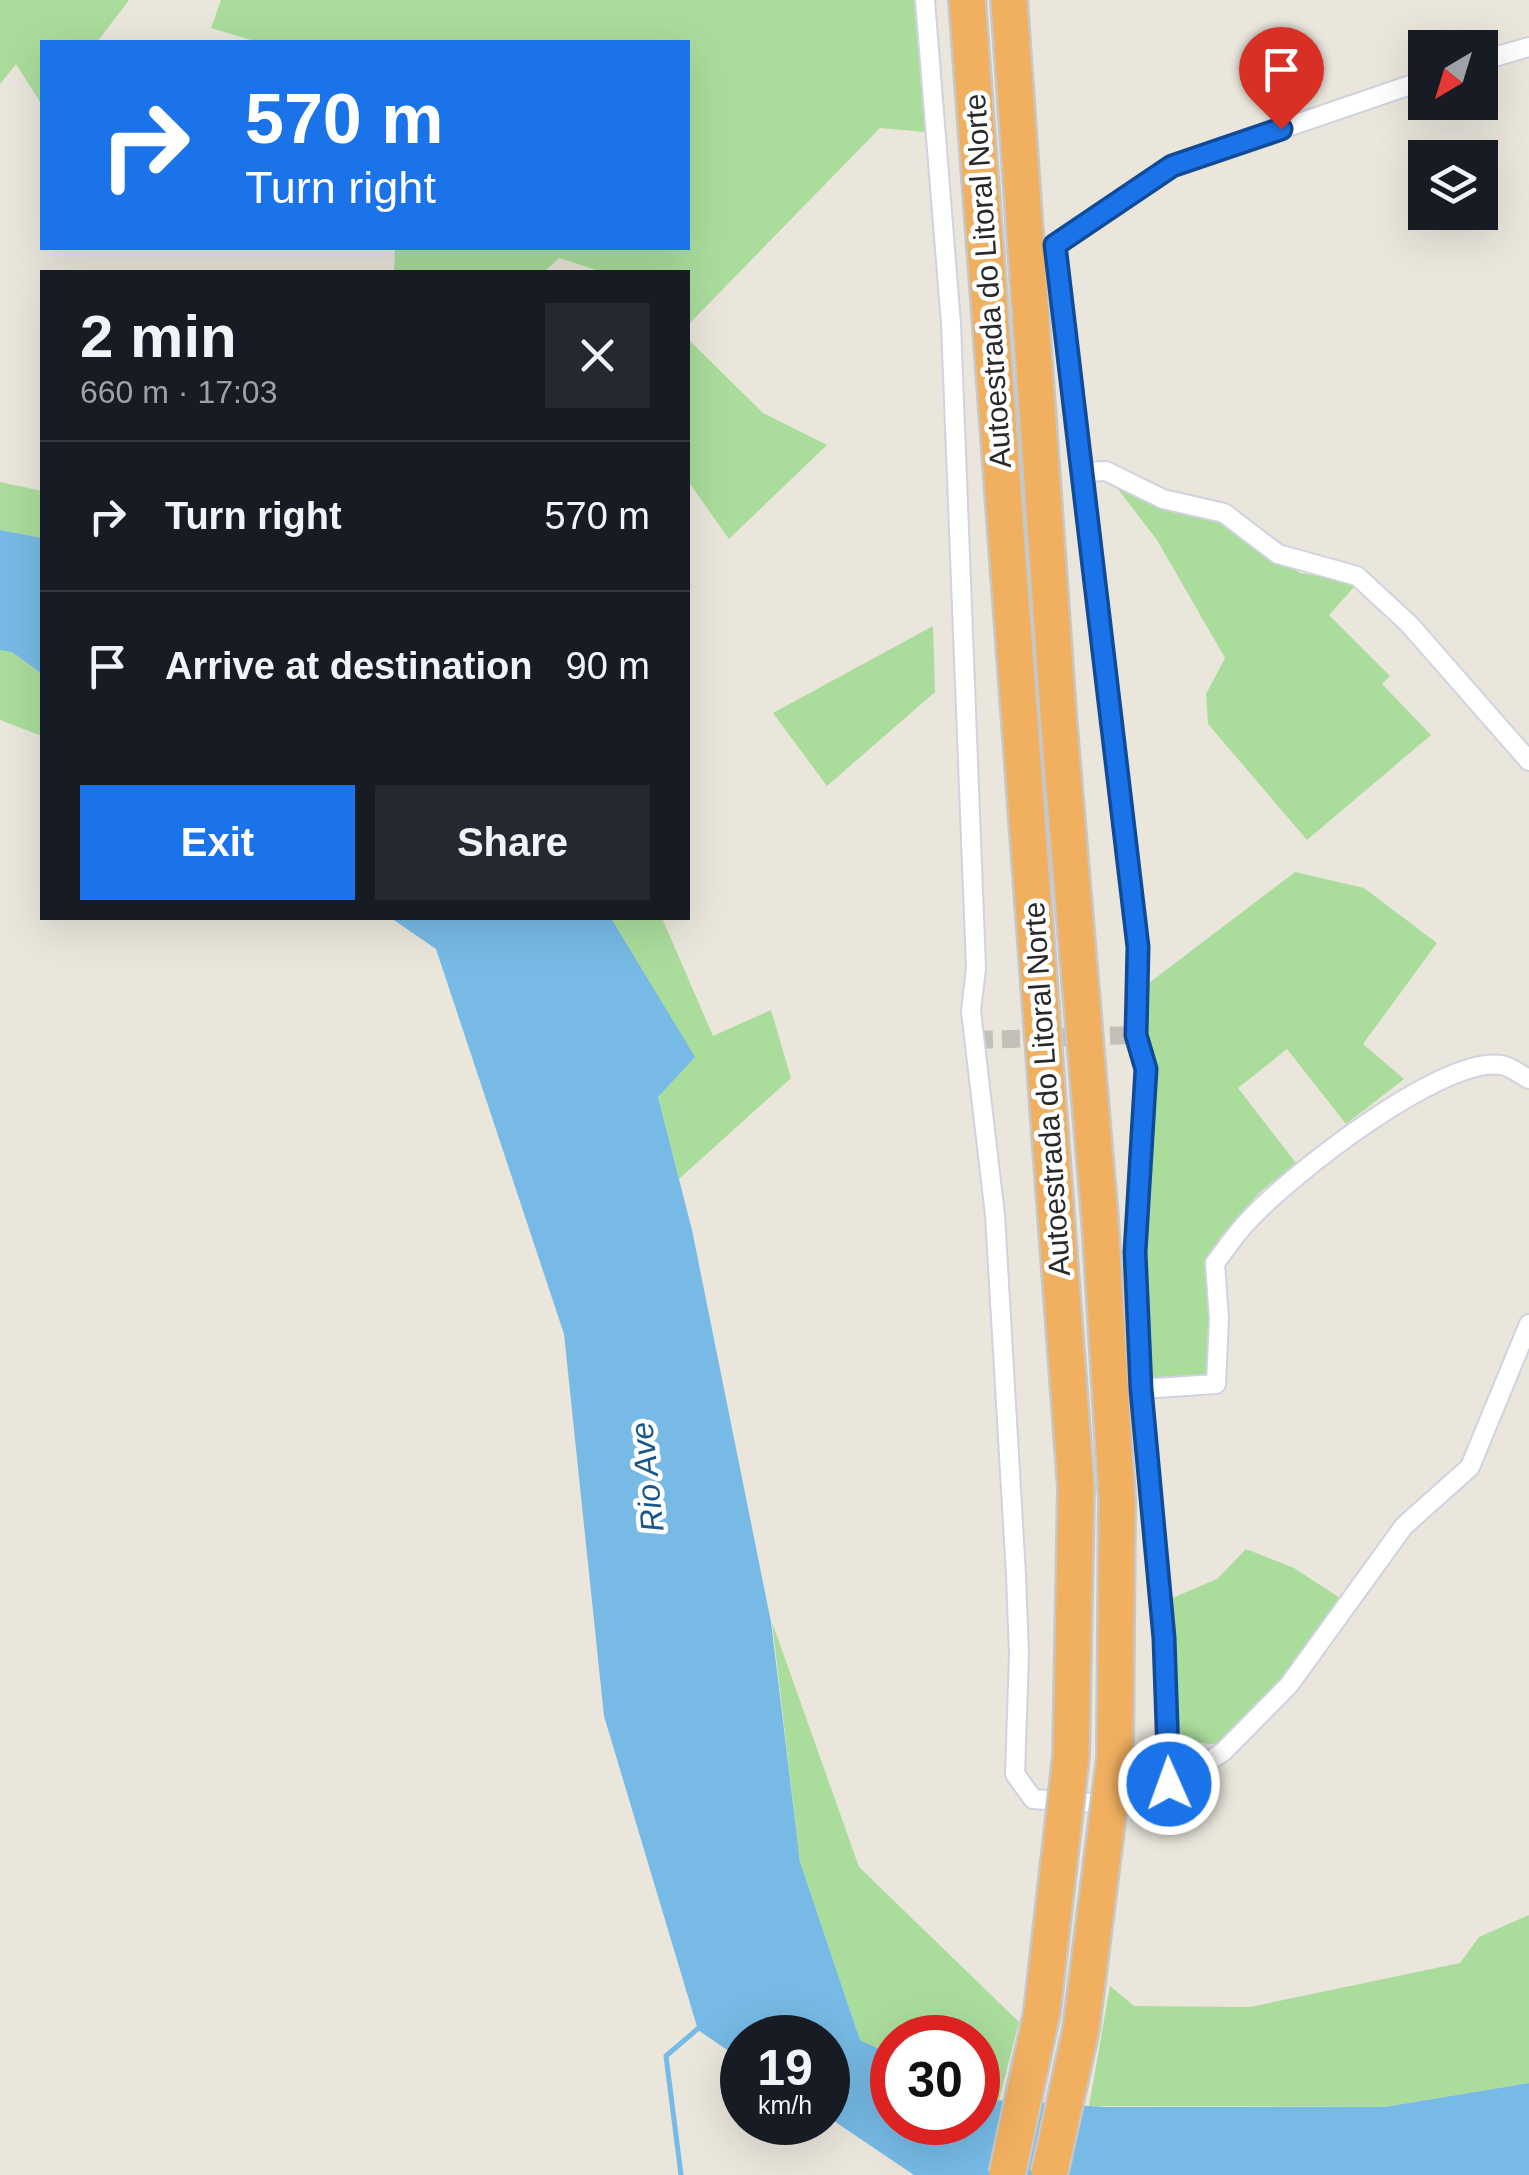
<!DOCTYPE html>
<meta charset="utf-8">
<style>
:root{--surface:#171b24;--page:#242831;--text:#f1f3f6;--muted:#9ea1a6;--line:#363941;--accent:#1a73e8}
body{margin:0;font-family:Arial,sans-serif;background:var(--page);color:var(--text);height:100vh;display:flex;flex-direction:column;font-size:38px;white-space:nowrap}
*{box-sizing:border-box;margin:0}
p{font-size:32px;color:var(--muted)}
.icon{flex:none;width:55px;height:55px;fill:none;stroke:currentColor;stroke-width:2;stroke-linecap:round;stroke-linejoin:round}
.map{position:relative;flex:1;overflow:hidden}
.drawer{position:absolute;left:40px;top:270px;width:650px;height:650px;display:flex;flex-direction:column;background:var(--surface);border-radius:0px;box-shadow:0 10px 40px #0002}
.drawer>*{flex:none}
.top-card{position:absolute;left:40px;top:40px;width:650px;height:210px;border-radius:0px;box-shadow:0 10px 40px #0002;background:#1a73e8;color:#fff;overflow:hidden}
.needle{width:65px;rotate:218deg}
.buttons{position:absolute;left:1408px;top:30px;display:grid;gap:20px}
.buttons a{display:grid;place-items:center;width:90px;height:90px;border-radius:0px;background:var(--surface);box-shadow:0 10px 40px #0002;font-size:50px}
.speed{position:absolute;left:720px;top:2015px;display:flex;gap:20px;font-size:50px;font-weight:700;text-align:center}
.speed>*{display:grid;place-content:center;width:130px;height:130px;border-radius:50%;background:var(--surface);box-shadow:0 10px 40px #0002;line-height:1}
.speed small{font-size:25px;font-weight:400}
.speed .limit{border:15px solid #d22;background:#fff;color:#111}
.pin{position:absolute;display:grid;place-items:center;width:85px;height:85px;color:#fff;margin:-102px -42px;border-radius:50% 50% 50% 0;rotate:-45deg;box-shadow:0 0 10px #0007}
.pin .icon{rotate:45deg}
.me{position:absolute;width:110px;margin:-55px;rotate:358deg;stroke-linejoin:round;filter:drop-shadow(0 0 8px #0008)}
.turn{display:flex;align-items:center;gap:35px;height:210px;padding:0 40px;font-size:45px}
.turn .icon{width:130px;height:130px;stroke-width:2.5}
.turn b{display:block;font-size:70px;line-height:85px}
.round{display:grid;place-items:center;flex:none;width:105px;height:105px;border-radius:0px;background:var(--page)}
.head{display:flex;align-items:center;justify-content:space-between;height:170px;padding:0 40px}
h1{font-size:60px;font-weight:800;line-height:75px}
.button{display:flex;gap:20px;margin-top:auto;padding:20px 40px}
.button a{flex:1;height:115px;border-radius:0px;background:var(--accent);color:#fff;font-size:40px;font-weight:800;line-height:115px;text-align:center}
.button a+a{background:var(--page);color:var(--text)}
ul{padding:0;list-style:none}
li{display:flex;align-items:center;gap:30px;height:150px;padding:0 40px;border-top:2px solid var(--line)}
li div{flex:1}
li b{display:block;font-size:38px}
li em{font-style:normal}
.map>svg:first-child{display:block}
.green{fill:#aadd9c}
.water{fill:#76bae5}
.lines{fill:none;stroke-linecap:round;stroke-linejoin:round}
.stream{stroke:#76bae5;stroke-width:5}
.street-tunnel{stroke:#c3c0b8;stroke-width:18;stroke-dasharray:18 9;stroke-linecap:butt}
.street-casing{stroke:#d1d2e1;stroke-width:22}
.highway-casing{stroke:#c7c7c7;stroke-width:40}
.street{stroke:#fff;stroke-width:18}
.highway{stroke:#f1b060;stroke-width:35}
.highway-bridge-casing{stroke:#c7c7c7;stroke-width:40;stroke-linecap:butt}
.highway-bridge{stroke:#f1b060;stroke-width:35}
.route-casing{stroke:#114b97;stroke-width:25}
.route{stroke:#1a73e8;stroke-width:18}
.labels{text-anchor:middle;stroke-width:9;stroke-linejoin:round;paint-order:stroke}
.street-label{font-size:30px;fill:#292929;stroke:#fff}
.water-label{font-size:32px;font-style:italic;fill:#18578e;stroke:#fff}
</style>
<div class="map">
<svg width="1529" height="2175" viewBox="0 0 1529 2175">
<rect width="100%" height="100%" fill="#eae6dc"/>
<!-- green -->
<path class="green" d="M0 0H129L97 42H42V105L16 64 0 84Z
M221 0H914L925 132 880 128 688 325V272H602L559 258 544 272H394L395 248H688V42H258L211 28Z
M688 339 763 413 827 445 729 539 688 481Z
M1111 480 1230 525 1300 573 1346 580 1354 587 1329 615 1390 676 1382 684 1431 735 1307 840 1208 724 1206 694 1225 658 1157 540Z
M0 482 42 491V538L0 530Z
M933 626 935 692 827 786 773 713Z
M0 650 12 652 42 674V736L0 720Z
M1295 872 1364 888 1437 943 1363 1044 1404 1079 1346 1124 1287 1049 1238 1088 1296 1163 1260 1192 1220 1237 1208 1264 1214 1322 1210 1370 1195 1381 1155 1383 1145 1375 1140 1262 1156 1072 1142 1037 1141 989Z
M611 918H662L713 1036 771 1010 791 1078 679 1179 658 1097 694 1057Z
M1246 1549 1294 1568 1343 1600C1323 1626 1245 1737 1219 1743 1208 1746 1191 1740 1180 1738L1170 1599 1217 1579Z
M772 1622 859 1867 1019 2022 999 2100 978 2093V2038H892V2055L860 2040 800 1862Z
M1529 1915V2083L1384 2107 1089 2106 1110 1986 1134 2006 1250 2007 1460 1963 1479 1937Z"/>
<!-- water -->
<path class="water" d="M0 530 42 538V674L12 652 0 650Z
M391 918H611L695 1057 658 1097 692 1230 771 1622 800 1862 860 2040 892 2055V2122H978V2093L994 2100 1105 2107H1384L1529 2083V2175H914L828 2117V2038H742V2060L698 2030 604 1716 564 1334 436 949Z"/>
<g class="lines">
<!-- stream -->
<path class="stream" d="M681 2175 666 2056 701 2026"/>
<!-- street-tunnel -->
<path class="street-tunnel" d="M975 1040 1136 1035"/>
<defs>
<path id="street" d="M925 0 951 324 976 968 971 1011 995 1215 1016 1575 1019 1654 1015 1774 1033 1799 1142 1806 1224 1751 1289 1685 1404 1526 1470 1467 1529 1324
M1480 61 1529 47
M1084 472 1106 471 1163 499 1224 513 1278 554 1357 576 1409 624 1529 761
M1141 1389 1216 1384 1219 1319 1215 1263C1226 1249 1236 1233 1249 1220 1289 1176 1442 1056 1501 1065 1510 1066 1521 1075 1529 1079
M1169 1784 1164 1638 1141 1389 1135 1252 1147 1069 1136 1035 1137 947 1123 807 1055 245 1173 166 1425 80"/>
<path id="highway" d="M967 0 1076 1488 1071 1756
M1009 0 1059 727 1100 1220 1117 1499 1115 1757"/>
</defs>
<!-- street casing -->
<use href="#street" class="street-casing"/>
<!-- highway casing -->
<use href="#highway" class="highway-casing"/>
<!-- street -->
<use href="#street" class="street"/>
<!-- highway -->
<use href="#highway" class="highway"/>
<defs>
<path id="highway-bridge" d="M1007 2175 1042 2012 1071 1756
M1049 2175 1081 2029 1115 1757"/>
</defs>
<!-- highway-bridge casing -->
<use href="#highway-bridge" class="highway-bridge-casing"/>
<!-- highway-bridge -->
<use href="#highway-bridge" class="highway-bridge"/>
</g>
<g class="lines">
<defs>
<path id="route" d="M1169 1784 1164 1638 1141 1389 1135 1252 1146 1069 1136 1035 1138 947 1055 245 1172 166 1281 129"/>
</defs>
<!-- route casing -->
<use href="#route" class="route-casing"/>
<!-- route -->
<use href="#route" class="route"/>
</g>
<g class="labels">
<!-- street labels -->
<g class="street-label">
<text transform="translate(988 281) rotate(-94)" y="10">Autoestrada do Litoral Norte</text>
<text transform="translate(1047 1089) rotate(-94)" y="10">Autoestrada do Litoral Norte</text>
</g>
<!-- water labels -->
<g class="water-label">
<text transform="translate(647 1477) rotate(-96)" y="11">Rio Ave</text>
</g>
</g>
</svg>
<div class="buttons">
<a><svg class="needle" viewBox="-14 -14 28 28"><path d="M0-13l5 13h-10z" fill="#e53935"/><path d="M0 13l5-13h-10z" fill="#9ea1a6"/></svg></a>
<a><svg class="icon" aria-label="layers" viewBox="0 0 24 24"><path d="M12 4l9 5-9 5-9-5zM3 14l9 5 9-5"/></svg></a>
</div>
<div class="speed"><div>19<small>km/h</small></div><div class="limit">30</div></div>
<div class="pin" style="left:1281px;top:129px;background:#d93025"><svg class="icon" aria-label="arrive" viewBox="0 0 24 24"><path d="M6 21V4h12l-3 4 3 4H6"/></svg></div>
<svg class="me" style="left:1169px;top:1784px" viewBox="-20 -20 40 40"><circle r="17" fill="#1a73e8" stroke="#fff" stroke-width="3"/><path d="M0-11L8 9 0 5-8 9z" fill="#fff"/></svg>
<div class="top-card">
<div class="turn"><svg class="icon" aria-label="right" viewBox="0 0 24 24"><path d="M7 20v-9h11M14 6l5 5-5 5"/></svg><div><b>570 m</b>Turn right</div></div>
</div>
<section class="drawer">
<div class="head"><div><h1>2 min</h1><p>660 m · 17:03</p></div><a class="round"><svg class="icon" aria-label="close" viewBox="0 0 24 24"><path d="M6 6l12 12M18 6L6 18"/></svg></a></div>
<ul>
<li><svg class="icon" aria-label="right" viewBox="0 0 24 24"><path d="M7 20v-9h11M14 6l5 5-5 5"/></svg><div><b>Turn right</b></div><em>570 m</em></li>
<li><svg class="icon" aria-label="arrive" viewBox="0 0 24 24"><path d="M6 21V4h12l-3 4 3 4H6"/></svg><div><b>Arrive at destination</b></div><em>90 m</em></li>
</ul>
<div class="button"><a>Exit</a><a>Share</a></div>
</section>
</div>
